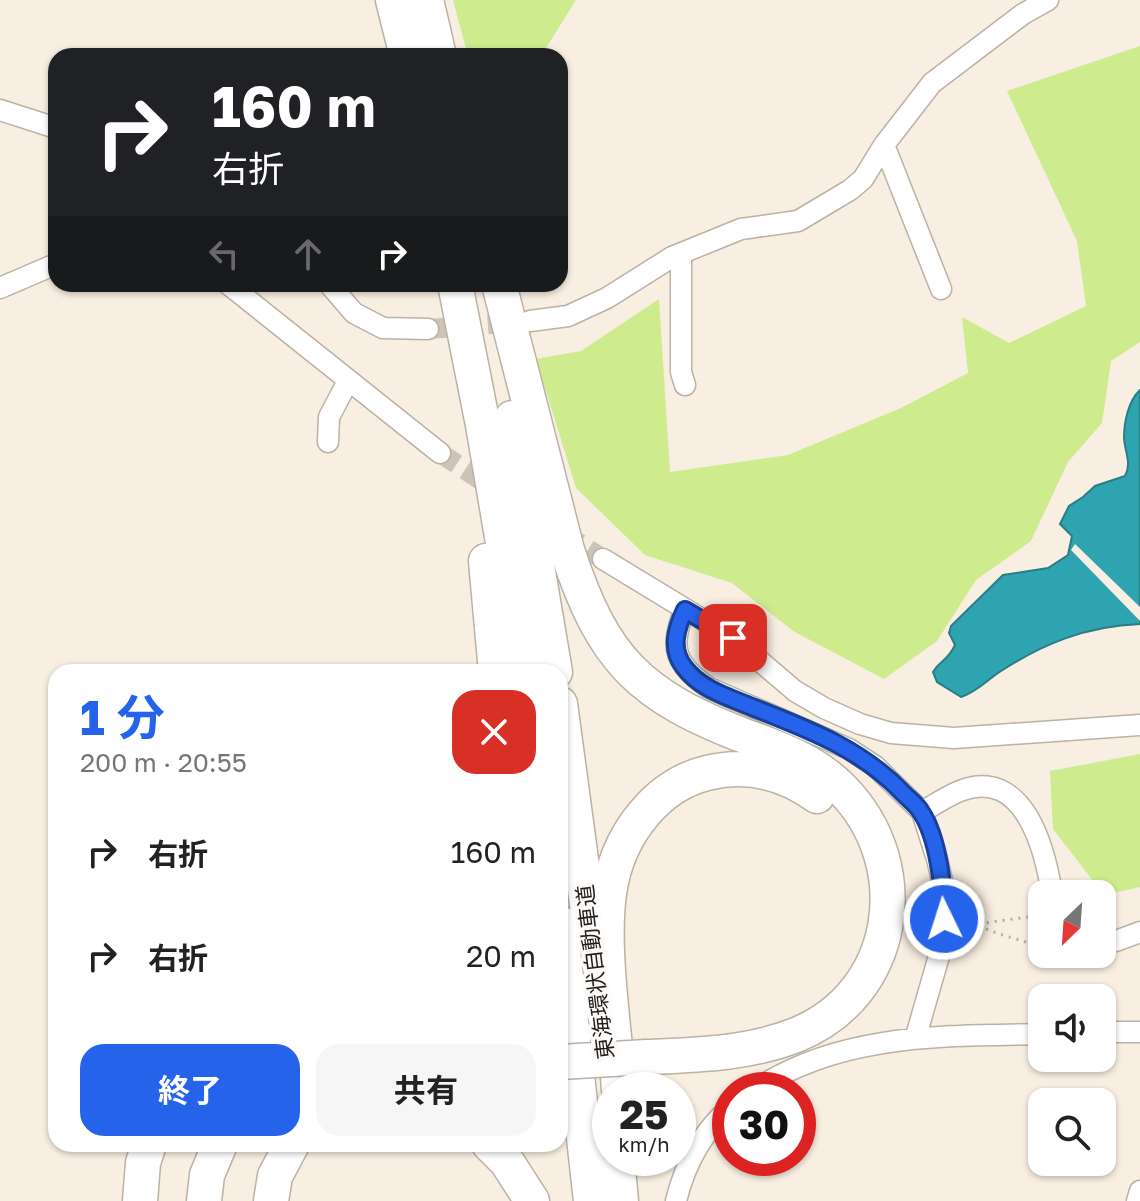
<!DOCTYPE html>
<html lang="ja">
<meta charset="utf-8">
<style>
:root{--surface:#fff;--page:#f6f6f6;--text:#222;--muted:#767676;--accent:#2563eb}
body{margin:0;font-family:"Golos Text","Noto Sans JP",sans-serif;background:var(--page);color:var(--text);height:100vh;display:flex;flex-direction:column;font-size:30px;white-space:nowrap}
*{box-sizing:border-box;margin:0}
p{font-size:26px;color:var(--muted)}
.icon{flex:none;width:44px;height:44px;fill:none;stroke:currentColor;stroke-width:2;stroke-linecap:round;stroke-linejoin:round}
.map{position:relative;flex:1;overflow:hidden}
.sheet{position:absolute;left:48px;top:664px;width:520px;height:488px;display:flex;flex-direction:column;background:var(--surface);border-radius:24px;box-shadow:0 2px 6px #0004}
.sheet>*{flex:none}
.banner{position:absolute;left:48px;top:48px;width:520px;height:244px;border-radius:24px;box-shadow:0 2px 6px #0004;background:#202124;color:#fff;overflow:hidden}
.needle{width:52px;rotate:205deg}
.buttons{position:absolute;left:1028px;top:880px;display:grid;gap:16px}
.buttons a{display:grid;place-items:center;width:88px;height:88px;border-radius:16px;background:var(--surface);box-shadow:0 2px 6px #0004;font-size:40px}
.speed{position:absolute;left:592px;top:1072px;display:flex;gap:16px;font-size:40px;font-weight:700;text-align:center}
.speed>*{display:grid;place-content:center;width:104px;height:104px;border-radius:50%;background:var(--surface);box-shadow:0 2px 6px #0004;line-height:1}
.speed small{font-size:20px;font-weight:400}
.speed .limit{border:12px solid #d22;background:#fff;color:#111}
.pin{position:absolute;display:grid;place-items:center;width:68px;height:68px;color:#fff;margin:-34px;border-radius:16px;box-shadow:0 4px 12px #0006}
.me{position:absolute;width:88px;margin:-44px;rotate:356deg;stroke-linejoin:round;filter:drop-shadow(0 0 6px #0008)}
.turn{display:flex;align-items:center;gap:28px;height:168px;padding:0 32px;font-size:36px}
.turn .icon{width:104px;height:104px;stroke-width:2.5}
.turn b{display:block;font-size:56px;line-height:68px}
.lanes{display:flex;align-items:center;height:76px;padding:0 32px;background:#0003;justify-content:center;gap:40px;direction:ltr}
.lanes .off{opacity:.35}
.round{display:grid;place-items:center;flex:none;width:84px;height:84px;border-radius:24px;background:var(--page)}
.overview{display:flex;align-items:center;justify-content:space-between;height:136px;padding:0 32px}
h1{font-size:48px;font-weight:700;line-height:60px;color:var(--accent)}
.button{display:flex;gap:16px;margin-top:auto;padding:16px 32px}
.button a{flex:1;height:92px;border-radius:24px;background:var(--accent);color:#fff;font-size:32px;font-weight:700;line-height:92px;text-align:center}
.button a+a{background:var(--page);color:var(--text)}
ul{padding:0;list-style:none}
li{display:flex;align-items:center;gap:24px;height:104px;padding:0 32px}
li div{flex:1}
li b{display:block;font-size:30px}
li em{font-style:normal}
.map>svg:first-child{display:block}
.green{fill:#ceeb8e}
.water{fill:#2fa4b1;stroke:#2b7c84;stroke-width:2}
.pier{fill:#f8eee1}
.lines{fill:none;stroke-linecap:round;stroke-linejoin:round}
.street-tunnel{stroke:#cdc4b9;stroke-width:20;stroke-dasharray:20 10;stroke-linecap:butt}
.street-casing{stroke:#bbb1a5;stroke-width:23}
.highway-casing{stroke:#bbb1a5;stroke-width:37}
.path{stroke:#b4aca2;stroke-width:3;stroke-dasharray:2 6;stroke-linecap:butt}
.street{stroke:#fff;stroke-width:20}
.highway{stroke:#fff;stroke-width:34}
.highway-bridge-casing{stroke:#bbb1a5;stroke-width:37;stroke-linecap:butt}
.highway-bridge{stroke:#fff;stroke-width:34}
.route-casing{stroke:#184099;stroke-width:20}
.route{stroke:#2563eb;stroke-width:14}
.labels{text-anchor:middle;stroke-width:8;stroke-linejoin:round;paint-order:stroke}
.street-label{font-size:22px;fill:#221e1a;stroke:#fefcfa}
</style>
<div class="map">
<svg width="1140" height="1201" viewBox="0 0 1140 1201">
<rect width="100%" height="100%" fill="#f8eee1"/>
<!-- green -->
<path class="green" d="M453 0H576L541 56H468Z
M1140 46V342L1111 361 1102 423 1068 462 1031 541 976 580 937 641 884 679 793 631 732 583 645 555 576 488 536 359 581 351 659 299 670 472 788 455 901 408 968 373 962 317 1009 343 1086 306 1077 241 1007 91Z
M1140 754V887L1104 895 1053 829 1050 771Z"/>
<!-- water -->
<path class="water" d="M1140 390V624C1086 626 1042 644 998 673 985 682 976 692 961 697L937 682 933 672C941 659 947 662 955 645L949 633 951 626 1003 575 1048 568 1068 555 1072 536 1060 524 1069 506 1083 497 1095 486 1125 476C1132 463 1125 453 1124 438 1124 423 1128 401 1140 390Z"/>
<!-- pier -->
<path class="pier" d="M1075 544 1140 607V621L1071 550Z"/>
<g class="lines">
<!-- street-tunnel -->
<path class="street-tunnel" d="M428 329 518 322
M440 453 496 490
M563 533 603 559"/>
<defs>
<path id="street" d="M0 110 56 128
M884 145 941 289
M681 254V372L685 385
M228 284 440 453
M329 284 354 313 383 328 428 329
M0 288 56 264
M530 321 568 316 607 298 672 257 741 229 798 221 850 190 863 179 884 145 932 83 1023 14 1048 0
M328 442 329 417 348 381
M603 559 733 638 795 691 824 708 860 724 891 733 954 738 1140 725
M685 610C668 648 676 665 709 688L849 749 875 766 922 812 937 859 944 889V919L941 949 916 1036
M922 812C934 805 947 796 960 791 1024 766 1045 849 1052 894
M1102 941H1116L1140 932
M1102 1032H1140
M755 1090C840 1033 944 1036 1042 1034
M676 1201C685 1164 701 1133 730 1108
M1137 1201 1140 1191"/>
<path id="highway" d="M393 0 407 56
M426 0 439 56
M455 284 483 425 525 672
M499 284 567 550C603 661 640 696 747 737 781 749 817 763 842 789 917 865 898 994 796 1035 748 1054 697 1055 647 1057
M512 418 555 672
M486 561 496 672
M560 704 591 934
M560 923 591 1201
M619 1090C615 1030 599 939 611 882 621 833 657 785 707 773 748 763 784 772 817 796
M489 1144 507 1162 532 1201
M617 1158 621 1201
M140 1201 143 1163 149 1144
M204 1201 207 1175 220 1144
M271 1201 275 1176 292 1144"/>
</defs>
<!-- street casing -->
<use href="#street" class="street-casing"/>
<!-- highway casing -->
<use href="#highway" class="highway-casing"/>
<!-- path -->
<path class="path" d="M979 925C1001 938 1025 938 1042 950
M963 926 1042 915
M1047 954 1048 955"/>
<!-- street -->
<use href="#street" class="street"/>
<!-- highway -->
<use href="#highway" class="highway"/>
<defs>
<path id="highway-bridge" d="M560 1062 647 1057"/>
</defs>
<!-- highway-bridge casing -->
<use href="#highway-bridge" class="highway-bridge-casing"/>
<!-- highway-bridge -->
<use href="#highway-bridge" class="highway-bridge"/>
</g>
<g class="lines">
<defs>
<path id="route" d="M733 638 685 610C676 629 670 649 684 667 700 689 728 697 752 707 808 729 862 749 904 794 910 800 917 805 921 812 938 837 944 889 944 919"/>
</defs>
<!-- route casing -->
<use href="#route" class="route-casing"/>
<!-- route -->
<use href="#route" class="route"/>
</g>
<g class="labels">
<!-- street labels -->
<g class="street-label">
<text transform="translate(595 972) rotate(-97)" y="8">東海環状自動車道</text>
</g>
</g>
</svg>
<div class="buttons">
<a><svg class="needle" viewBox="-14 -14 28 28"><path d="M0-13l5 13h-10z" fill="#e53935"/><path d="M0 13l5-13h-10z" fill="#767676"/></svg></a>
<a><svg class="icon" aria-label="sound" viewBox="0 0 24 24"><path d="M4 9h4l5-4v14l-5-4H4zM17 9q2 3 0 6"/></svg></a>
<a><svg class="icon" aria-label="search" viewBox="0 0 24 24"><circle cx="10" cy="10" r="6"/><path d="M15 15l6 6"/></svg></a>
</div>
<div class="speed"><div>25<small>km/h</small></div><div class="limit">30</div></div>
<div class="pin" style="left:733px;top:638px;background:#d93025"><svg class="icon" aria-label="arrive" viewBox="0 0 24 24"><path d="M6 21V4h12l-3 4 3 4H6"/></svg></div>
<svg class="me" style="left:944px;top:919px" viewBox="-20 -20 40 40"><circle r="17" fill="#2563eb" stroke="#fff" stroke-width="3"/><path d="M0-11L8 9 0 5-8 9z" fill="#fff"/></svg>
<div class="banner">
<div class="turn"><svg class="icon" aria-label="right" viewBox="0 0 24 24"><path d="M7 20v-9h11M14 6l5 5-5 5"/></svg><div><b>160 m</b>右折</div></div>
<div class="lanes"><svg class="icon off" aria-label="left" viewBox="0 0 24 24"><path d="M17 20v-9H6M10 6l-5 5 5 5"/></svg><svg class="icon off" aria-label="ahead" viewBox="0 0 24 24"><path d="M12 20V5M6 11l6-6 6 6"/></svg><svg class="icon" aria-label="right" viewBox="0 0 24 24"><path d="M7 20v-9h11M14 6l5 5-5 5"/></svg></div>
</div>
<section class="sheet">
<div class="overview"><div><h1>1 分</h1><p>200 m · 20:55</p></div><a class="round" style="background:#d93025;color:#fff"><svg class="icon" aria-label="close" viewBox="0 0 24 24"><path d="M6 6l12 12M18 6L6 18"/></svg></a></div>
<ul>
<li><svg class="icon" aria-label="right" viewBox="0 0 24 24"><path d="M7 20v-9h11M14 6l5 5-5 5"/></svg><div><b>右折</b></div><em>160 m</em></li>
<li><svg class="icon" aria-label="right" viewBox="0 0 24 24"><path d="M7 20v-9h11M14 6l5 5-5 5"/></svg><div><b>右折</b></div><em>20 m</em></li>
</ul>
<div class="button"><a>終了</a><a>共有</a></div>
</section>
</div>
